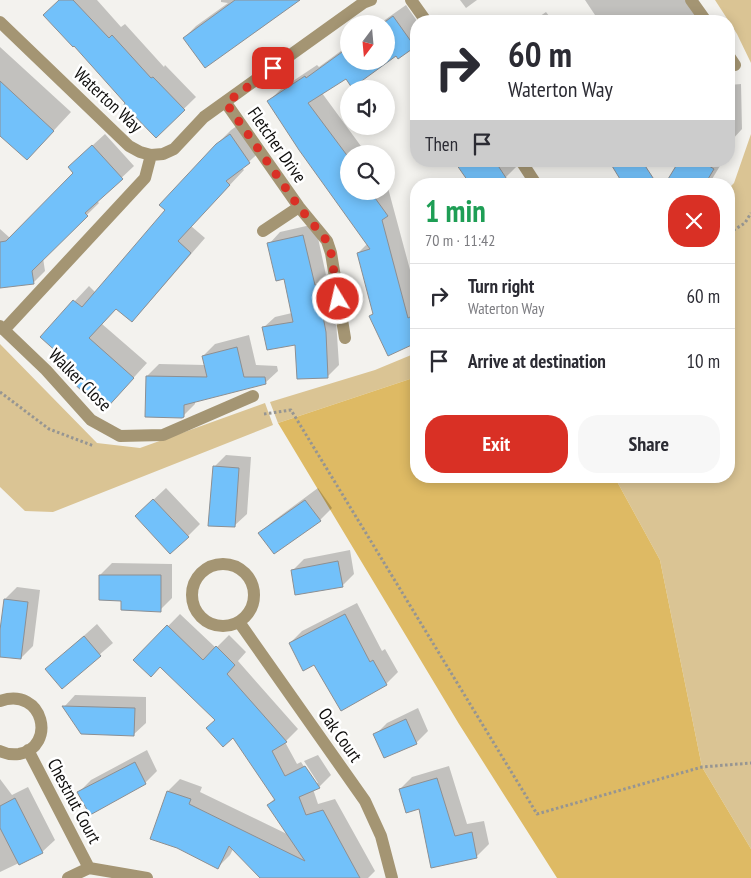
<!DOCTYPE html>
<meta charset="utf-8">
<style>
:root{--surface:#fff;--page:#f7f7f7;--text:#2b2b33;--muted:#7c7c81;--line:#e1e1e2;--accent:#d93025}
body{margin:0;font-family:"PT Sans Narrow",sans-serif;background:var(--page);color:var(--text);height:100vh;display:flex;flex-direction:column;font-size:19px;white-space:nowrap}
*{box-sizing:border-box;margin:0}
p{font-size:16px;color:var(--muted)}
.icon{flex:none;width:28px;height:28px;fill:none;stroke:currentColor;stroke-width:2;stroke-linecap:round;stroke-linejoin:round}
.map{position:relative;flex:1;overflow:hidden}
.drawer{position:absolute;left:410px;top:178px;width:325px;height:305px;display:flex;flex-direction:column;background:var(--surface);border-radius:20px;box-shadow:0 2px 12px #0003}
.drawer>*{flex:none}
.banner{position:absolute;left:410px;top:15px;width:325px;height:152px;border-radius:20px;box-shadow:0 2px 12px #0003;background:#fff;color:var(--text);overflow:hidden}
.needle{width:32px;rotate:196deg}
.controls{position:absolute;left:340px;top:15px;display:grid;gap:10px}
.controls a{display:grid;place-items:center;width:55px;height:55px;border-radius:50%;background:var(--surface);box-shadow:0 2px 12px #0003;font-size:25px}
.pin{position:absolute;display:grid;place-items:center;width:42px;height:42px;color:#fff;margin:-21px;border-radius:10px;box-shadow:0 2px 8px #0006}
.me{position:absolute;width:55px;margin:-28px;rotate:351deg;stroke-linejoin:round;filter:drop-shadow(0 0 4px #0008)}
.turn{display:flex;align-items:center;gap:18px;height:105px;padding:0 15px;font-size:22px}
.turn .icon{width:65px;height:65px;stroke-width:2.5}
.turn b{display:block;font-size:35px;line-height:42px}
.then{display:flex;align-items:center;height:48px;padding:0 15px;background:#0003;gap:10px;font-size:19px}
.round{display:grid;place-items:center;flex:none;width:52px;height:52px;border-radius:20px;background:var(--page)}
.summary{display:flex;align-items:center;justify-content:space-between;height:85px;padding:0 15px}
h1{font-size:30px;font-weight:600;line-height:38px;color:#1e9e55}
.cta{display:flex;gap:10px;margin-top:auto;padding:10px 15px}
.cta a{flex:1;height:58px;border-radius:20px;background:var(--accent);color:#fff;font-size:20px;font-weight:600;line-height:58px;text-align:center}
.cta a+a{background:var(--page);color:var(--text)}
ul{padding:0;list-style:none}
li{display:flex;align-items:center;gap:15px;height:65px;padding:0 15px;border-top:1px solid var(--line)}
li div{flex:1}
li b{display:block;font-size:19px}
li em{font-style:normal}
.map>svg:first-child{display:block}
.green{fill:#dac494}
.forest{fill:#deba64}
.shadow{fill:#0003}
.building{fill:#72c1fa;stroke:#8d8f92}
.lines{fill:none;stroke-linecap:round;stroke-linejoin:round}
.path{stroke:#969592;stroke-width:3;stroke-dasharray:2.5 2.5;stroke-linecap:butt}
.minor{stroke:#a49573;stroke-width:12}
.route{stroke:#d93025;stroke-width:9;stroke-dasharray:0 16.2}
.labels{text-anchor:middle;stroke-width:5;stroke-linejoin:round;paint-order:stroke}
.street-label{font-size:18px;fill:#0f0e0d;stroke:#fff}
</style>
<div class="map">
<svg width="751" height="878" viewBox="0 0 751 878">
<rect width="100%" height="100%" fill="#f3f2ee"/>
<!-- green -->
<path class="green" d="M715 0H751V63L737 34Z
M751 134V849L702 767 660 560 614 476H729V188L734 183Z
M0 344 97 443 140 448 265 403 273 425 53 512 25 511 0 487Z
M416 353V377L278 423 270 402 375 370Z"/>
<!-- forest -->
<path class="forest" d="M416 377V476H614L660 560 702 767 751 849V878H557L459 724 278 423Z"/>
<!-- shadow -->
<path class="shadow" d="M60 0H97L121 27 125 24 164 67 165 65 196 97 156 136 127 103Z
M221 0H298L257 31 256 29 184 38 196 26 228 3 221 2Z
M460 0H477L466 8Z
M585 0H685L701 21H599Z
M406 5 417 21 416 44 398 57 386 24H379Z
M546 12 553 21H533Z
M349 45V61L346 77 322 93 366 153 349 154V191H386V185L388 188 416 292V341L388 354 371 316 374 312 358 253 368 243 269 101 281 89 317 65 319 67Z
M0 47 71 112 44 141 0 134Z
M741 84 742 129 732 140H729V85Z
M244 121 264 148 242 168 244 170 191 226 205 238 146 306 132 321 116 308 102 324 147 363 104 410 81 372 41 337 89 286 96 293 167 210 216 145 231 130Z
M105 134 134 166 97 201 99 203 43 258 45 271 33 283 0 287V229L10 238 75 173 81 156Z
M457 161H515L518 165 506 177 496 184Z
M680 161H723L709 184H666Z
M315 224 326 275 328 274 336 320 339 365 328 376 297 344 263 328 275 317 292 313 285 277 269 244 280 232Z
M249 335 256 365 277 366 278 371 265 383 195 401V404L183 416 147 376 159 364 205 365 203 356 215 344Z
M226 455 251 457 247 514 234 526 214 467Z
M166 488 200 524 188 536 149 504Z
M318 488 332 508 320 520 260 534 272 522Z
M350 550 354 574 342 586 292 571 304 559Z
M112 563 172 564V598L160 610 122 599 100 575Z
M17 587 40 590 33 646 21 658 0 655V641L5 599Z
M357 603 382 651 385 649 398 672 386 684 315 663 290 643 302 631Z
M180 614 216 648 229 635 246 652 238 661 298 729 285 742 297 764 301 762 315 783H318L304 761 318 755 331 775 319 787 313 789 318 804 335 799 375 871 368 878H261L233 849 230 855 218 867 177 847 152 838 168 791 180 779 202 787 200 792 289 835 268 805 275 798 233 736 160 666 135 660Z
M97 624 113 643 62 687 47 669Z
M75 695 146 697V723L133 735 64 707Z
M418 708 428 731 416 743 375 735 387 723Z
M147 750 157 771 145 783 79 792 91 780Z
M449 766 467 824 484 821 489 844 477 856 432 866 420 808 400 789 412 777Z
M0 779 12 795 28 787 55 840 42 852 0 872Z"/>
<!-- building -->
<path class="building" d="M59 0H73L109 38 112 35 151 78 153 77 185 110 156 138 124 105 125 103 74 46 73 47 43 15Z
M235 0H300L205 68 183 38Z
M393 16 415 47 398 59 396 56 352 88 346 79 308 103 349 158V191H370L388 216 382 220 408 318 416 314V343L388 356 369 316 373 314 357 253 370 249 299 150 267 101 305 76 306 78 349 47V61H386V24H382Z
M0 81 54 131 27 160 0 136Z
M230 134 250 163 226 181 230 185 178 241 191 253 132 322 116 309 89 338 134 378 104 411 71 381 79 372 40 337 73 300 82 307 165 210 159 205 216 144Z
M92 145 123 179 85 213 88 216 32 271 34 284 0 288V242L6 241 73 173 68 167Z
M454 161H495L510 184H470Z
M609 161H642L657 184H623Z
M679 161H701L714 169 705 184H665Z
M303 235 315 285H317L326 332 328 378 297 379 295 345 267 350 262 327 293 322 284 279 276 281 267 243Z
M237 347 244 377H265L266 384 184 405V417L182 418 145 417 146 376 207 377 202 356Z
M213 466 239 468 235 527 208 526Z
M153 499 189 537 170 554 135 516Z
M305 500 321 521 274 554 258 533Z
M338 561 343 587 295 595 291 570Z
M99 575H161V612L121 610V601L99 600Z
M4 599 28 602 21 659 0 657V630Z
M345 614 370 662 373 660 387 685 341 711 314 665 303 671 289 643Z
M167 625 203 660 216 646 235 665 227 674 287 742 272 751 285 776 305 766 320 788 299 797 306 815 323 810 360 878H260L229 846 218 869 177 848 150 839 167 791 191 799 189 804 305 861 267 805 275 800 233 738 223 747 206 728 215 720 160 667 151 677 133 660Z
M84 636 101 656 62 689 45 669Z
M62 706 135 708 134 736 81 734Z
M406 719 417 744 384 758 373 734Z
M135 762 146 784 90 815 77 792Z
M437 778 455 836 472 832 477 858 431 868 419 809 406 813 399 789Z
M15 798 43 853 19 865 0 828V806Z"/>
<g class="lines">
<!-- path -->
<path class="path" d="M729 233 745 223 751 213
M0 392 49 429 94 446
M264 414 291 410 537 814 702 767 751 763"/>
<!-- minor -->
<path class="minor" d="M411 0 426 21
M691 0 706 21
M0 22 129 146 140 152 151 155 163 154 174 149 204 117 363 3 371 0
M729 56 735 65
M226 103 299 207 327 241 331 253 345 338
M521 161 536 184
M263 231 299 207
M0 326 46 370 91 420 120 436 163 435 253 396
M4 330 145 178 151 155
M192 595a31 31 0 1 1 62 0a31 31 0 1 1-62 0Z
M239 622 365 801 381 836 392 878
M0 701C44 686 57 747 19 754 12 755 6 754 0 751
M28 750 89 868
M68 878 89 868 147 878"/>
</g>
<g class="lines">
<!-- route -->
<path class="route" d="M273 68 226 103 299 207 327 241 331 253 338 299"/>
</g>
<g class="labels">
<!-- street labels -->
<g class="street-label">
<text transform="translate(108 100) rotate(43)" y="6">Waterton Way</text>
<text transform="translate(277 145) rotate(55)" y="6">Fletcher Drive</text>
<text transform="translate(80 380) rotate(45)" y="6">Walker Close</text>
<text transform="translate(340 735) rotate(55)" y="6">Oak Court</text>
<text transform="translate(74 801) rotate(62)" y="6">Chestnut Court</text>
</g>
</g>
</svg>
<div class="controls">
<a><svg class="needle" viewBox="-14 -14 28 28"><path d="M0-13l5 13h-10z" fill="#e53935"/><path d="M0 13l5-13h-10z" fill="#7c7c81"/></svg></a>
<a><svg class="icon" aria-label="sound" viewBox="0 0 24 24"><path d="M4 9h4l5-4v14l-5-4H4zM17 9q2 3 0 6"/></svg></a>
<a><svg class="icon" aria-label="search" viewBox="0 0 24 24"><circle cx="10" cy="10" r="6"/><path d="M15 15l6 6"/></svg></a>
</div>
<div class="pin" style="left:273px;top:68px;background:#d93025"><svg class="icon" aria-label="arrive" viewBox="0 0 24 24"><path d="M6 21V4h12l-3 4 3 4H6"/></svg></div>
<svg class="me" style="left:338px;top:299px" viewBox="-20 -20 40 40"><circle r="17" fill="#d93025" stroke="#fff" stroke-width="3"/><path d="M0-11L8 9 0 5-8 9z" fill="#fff"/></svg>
<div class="banner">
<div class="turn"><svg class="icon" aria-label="right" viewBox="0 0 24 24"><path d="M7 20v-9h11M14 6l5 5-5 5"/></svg><div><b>60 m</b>Waterton Way</div></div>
<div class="then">Then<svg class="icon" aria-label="arrive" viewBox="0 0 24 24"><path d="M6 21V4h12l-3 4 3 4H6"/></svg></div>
</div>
<section class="drawer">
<div class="summary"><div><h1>1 min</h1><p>70 m · 11:42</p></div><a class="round" style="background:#d93025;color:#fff"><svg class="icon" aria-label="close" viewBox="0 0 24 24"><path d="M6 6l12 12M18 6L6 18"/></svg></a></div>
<ul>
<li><svg class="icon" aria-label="right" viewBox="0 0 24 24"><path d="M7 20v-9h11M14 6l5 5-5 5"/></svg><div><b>Turn right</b><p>Waterton Way</p></div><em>60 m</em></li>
<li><svg class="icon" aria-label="arrive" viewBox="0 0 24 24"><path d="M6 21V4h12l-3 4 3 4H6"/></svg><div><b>Arrive at destination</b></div><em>10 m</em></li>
</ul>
<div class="cta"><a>Exit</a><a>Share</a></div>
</section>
</div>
